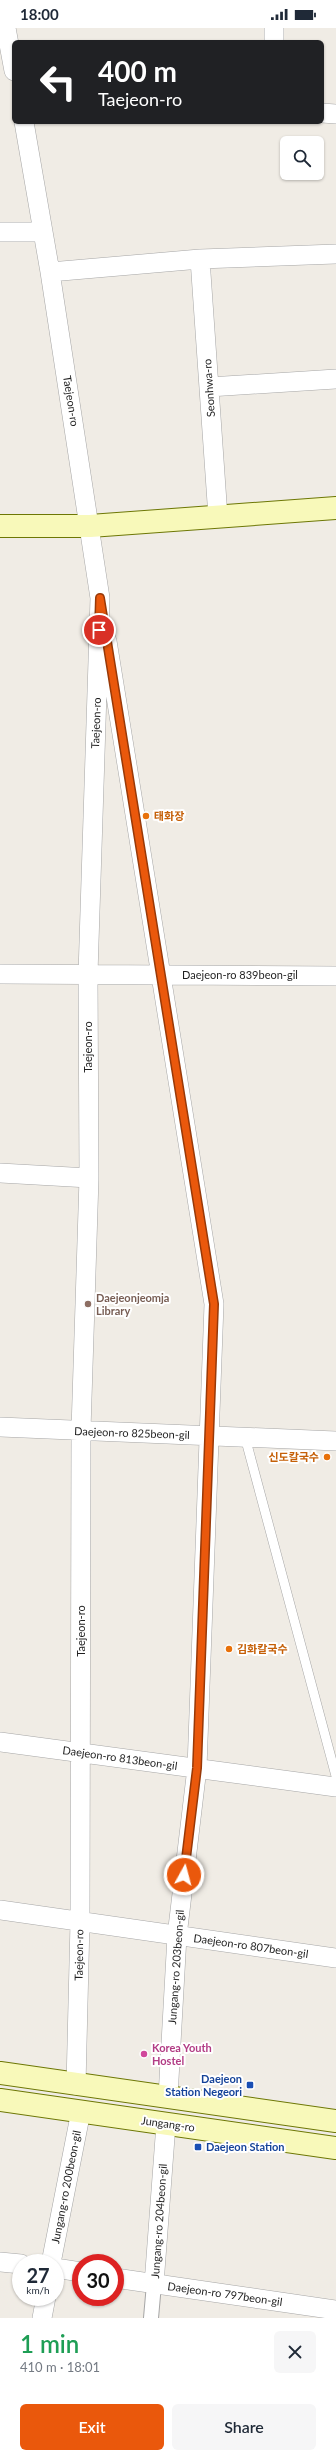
<!DOCTYPE html>
<meta charset="utf-8">
<style>
:root{--surface:#fff;--page:#f6f6f7;--text:#1f2937;--muted:#747a83;--accent:#ea580c}
body{margin:0;font-family:Lato,"Noto Sans KR",sans-serif;background:var(--page);color:var(--text);height:100vh;display:flex;flex-direction:column;font-size:15px;white-space:nowrap}
*{box-sizing:border-box;margin:0}
p{font-size:13px;color:var(--muted)}
.icon{flex:none;width:22px;height:22px;fill:none;stroke:currentColor;stroke-width:2;stroke-linecap:round;stroke-linejoin:round}
.map{position:relative;height:2290px;overflow:hidden}
.panel{display:flex;flex-direction:column;background:var(--surface);flex:1}
.panel>*{flex:none}
.hud{position:absolute;left:12px;top:12px;width:312px;height:84px;border-radius:6px;box-shadow:0 1px 3px #0004;background:#202124;color:#fff;overflow:hidden}
.buttons{position:absolute;left:280px;top:108px;display:grid;gap:8px}
.buttons a{display:grid;place-items:center;width:44px;height:44px;border-radius:6px;background:var(--surface);box-shadow:0 1px 3px #0004;font-size:20px}
.speed{position:absolute;left:12px;top:2226px;display:flex;gap:8px;font-size:20px;font-weight:700;text-align:center}
.speed>*{display:grid;place-content:center;width:52px;height:52px;border-radius:50%;background:var(--surface);box-shadow:0 1px 3px #0004;line-height:1}
.speed small{font-size:10px;font-weight:400}
.speed .limit{border:6px solid #d22;background:#fff;color:#111}
.pin{position:absolute;display:grid;place-items:center;width:34px;height:34px;color:#fff;margin:-17px;border:2px solid #fff;border-radius:50%;box-shadow:0 1px 4px #0007}
.me{position:absolute;width:44px;margin:-22px;rotate:7deg;stroke-linejoin:round;filter:drop-shadow(0 0 3px #0008)}
.turn{display:flex;align-items:center;gap:14px;height:84px;padding:0 20px;font-size:18px}
.turn .icon{width:52px;height:52px;stroke-width:2.5}
.turn b{display:block;font-size:28px;line-height:34px}
.round{display:grid;place-items:center;flex:none;width:42px;height:42px;border-radius:6px;background:var(--page)}
.head{display:flex;align-items:center;justify-content:space-between;height:68px;padding:0 20px}
h1{font-size:24px;font-weight:600;line-height:30px;color:#1e9e55}
.action{display:flex;gap:8px;margin-top:auto;padding:8px 20px}
.action a{flex:1;height:46px;border-radius:6px;background:var(--accent);color:#fff;font-size:16px;font-weight:600;line-height:46px;text-align:center}
.action a+a{background:var(--page);color:var(--text)}
.status{display:flex;justify-content:space-between;align-items:center;height:28px;padding:0 20px;background:var(--surface);direction:ltr}
.status svg{height:11px;fill:currentColor}
.map>svg:first-child{display:block}
.lines{fill:none;stroke-linecap:round;stroke-linejoin:round}
.service-casing{stroke:#a6a6a6;stroke-width:10}
.pedestrian-casing{stroke:#a6a6a6;stroke-width:16}
.minor-casing{stroke:#a6a6a6;stroke-width:20}
.secondary-casing{stroke:#6d7705;stroke-width:24}
.service{stroke:#fff;stroke-width:9}
.pedestrian{stroke:#fff;stroke-width:14}
.minor{stroke:#fff;stroke-width:19}
.secondary{stroke:#f8f9ba;stroke-width:22}
.route-casing{stroke:#983908;stroke-width:10}
.route{stroke:#ea580c;stroke-width:7}
.food-dot{fill:#e8710a;stroke:#fff;stroke-width:1.5}
.education-dot{fill:#8d6e63;stroke:#fff;stroke-width:1.5}
.hotel-dot{fill:#d1479c;stroke:#fff;stroke-width:1.5}
.transit-dot{fill:#1a4fb4;stroke:#fff;stroke-width:1.5}
.labels{text-anchor:middle;stroke-width:4;stroke-linejoin:round;paint-order:stroke}
.street-label{font-size:11px;fill:#1f1f1f;stroke:#fff}
.food-label{font-size:11px;font-weight:bold;fill:#c56008;stroke:#fff;text-anchor:start}
.education-label{font-size:11px;font-weight:bold;fill:#785e54;stroke:#fff;text-anchor:start}
.hotel-label{font-size:11px;font-weight:bold;fill:#b23c85;stroke:#fff;text-anchor:start}
.transit-label{font-size:11px;font-weight:bold;fill:#164399;stroke:#fff;text-anchor:end}
</style>
<div class="status"><b>18:00</b><svg viewBox="0 0 49 12"><path d="M0 12V9h3v3zM5 12V6h3v6zM10 12V3h3v9zM15 12V0h3v12zM26 1h20v11H26zM47 4h2v5h-2z"/></svg></div>
<div class="map">
<svg width="336" height="2290" viewBox="0 0 336 2290">
<rect width="100%" height="100%" fill="#f0ece5"/>
<g class="lines">
<defs>
<path id="service" d="M245 1409 336 1748"/>
<path id="pedestrian" d="M151 2290 154 2256"/>
<path id="minor" d="M6 0 14 43
M274 0V14
M322 85 336 86
M24 94 50 244 100 570 88 946 89 1150 81 1402 80 1894 76 2057
M0 204H43
M200 231 218 489
M50 244 200 231 336 226
M209 359 336 351
M107 613 214 1276 197 1740 177 1908 168 2069
M0 946 336 948
M0 1145 89 1150
M0 1399 336 1413
M0 1714 336 1759
M0 1882 336 1930
M0 2234 21 2236
M51 2235 81 2083
M55 2240 81 2244
M115 2250 336 2282
M154 2256 166 2096
M42 2290 46 2269"/>
<path id="secondary" d="M0 498H90L336 480
M0 2045 336 2093
M0 2072 336 2120"/>
</defs>
<!-- service casing -->
<use href="#service" class="service-casing"/>
<!-- pedestrian casing -->
<use href="#pedestrian" class="pedestrian-casing"/>
<!-- minor casing -->
<use href="#minor" class="minor-casing"/>
<!-- secondary casing -->
<use href="#secondary" class="secondary-casing"/>
<!-- service -->
<use href="#service" class="service"/>
<!-- pedestrian -->
<use href="#pedestrian" class="pedestrian"/>
<!-- minor -->
<use href="#minor" class="minor"/>
<!-- secondary -->
<use href="#secondary" class="secondary"/>
</g>
<g class="lines">
<defs>
<path id="route" d="M99 602 100 570 214 1276 197 1740 184 1847"/>
</defs>
<!-- route casing -->
<use href="#route" class="route-casing"/>
<!-- route -->
<use href="#route" class="route"/>
</g>
<!-- markers -->
<g class="food-dot">
<circle cx="146" cy="788" r="4"/>
<circle cx="327" cy="1429" r="4"/>
<circle cx="229" cy="1621" r="4"/>
</g>
<circle class="education-dot" cx="88" cy="1276" r="4"/>
<circle class="hotel-dot" cx="144" cy="2026" r="4"/>
<g class="transit-dot">
<rect x="246" y="2053" width="8" height="8" rx="2"/>
<rect x="194" y="2115" width="8" height="8" rx="2"/>
</g>
<g class="labels">
<!-- street labels -->
<g class="street-label">
<text transform="translate(209 360) rotate(-94)" y="4">Seonhwa-ro</text>
<text transform="translate(71 373) rotate(81)" y="4">Taejeon-ro</text>
<text transform="translate(96 695) rotate(-88)" y="4">Taejeon-ro</text>
<text x="240" y="951">Daejeon-ro 839beon-gil</text>
<text transform="translate(88 1019) rotate(-90)" y="4">Taejeon-ro</text>
<text transform="translate(132 1405) rotate(2)" y="4">Daejeon-ro 825beon-gil</text>
<text transform="translate(81 1603) rotate(-90)" y="4">Taejeon-ro</text>
<text transform="translate(120 1730) rotate(8)" y="4">Daejeon-ro 813beon-gil</text>
<text transform="translate(251 1918) rotate(8)" y="4">Daejeon-ro 807beon-gil</text>
<text transform="translate(79 1927) rotate(-89)" y="4">Taejeon-ro</text>
<text transform="translate(176 1939) rotate(-86)" y="4">Jungang-ro 203beon-gil</text>
<text transform="translate(168 2096) rotate(8)" y="4">Jungang-ro</text>
<text transform="translate(66 2159) rotate(-79)" y="4">Jungang-ro 200beon-gil</text>
<text transform="translate(159 2193) rotate(-86)" y="4">Jungang-ro 204beon-gil</text>
<text transform="translate(225 2266) rotate(8)" y="4">Daejeon-ro 797beon-gil</text>
</g>
<!-- food labels -->
<g class="food-label">
<text x="154" y="792">태화장</text>
<text x="319" y="1433" text-anchor="end">신도칼국수</text>
<text x="237" y="1625">김화칼국수</text>
</g>
<!-- education labels -->
<g class="education-label">
<text x="96" y="1274">Daejeonjeomja<tspan x="96" dy="13">Library</tspan></text>
</g>
<!-- hotel labels -->
<g class="hotel-label">
<text x="152" y="2024">Korea Youth<tspan x="152" dy="13">Hostel</tspan></text>
</g>
<!-- transit labels -->
<g class="transit-label">
<text x="242" y="2055">Daejeon<tspan x="242" dy="13">Station Negeori</tspan></text>
<text x="206" y="2123" text-anchor="start">Daejeon Station</text>
</g>
</g>
</svg>
<div class="buttons">
<a><svg class="icon" aria-label="search" viewBox="0 0 24 24"><circle cx="10" cy="10" r="6"/><path d="M15 15l6 6"/></svg></a>
</div>
<div class="speed"><div>27<small>km/h</small></div><div class="limit">30</div></div>
<div class="pin" style="left:99px;top:602px;background:#d93025"><svg class="icon" aria-label="arrive" viewBox="0 0 24 24"><path d="M6 21V4h12l-3 4 3 4H6"/></svg></div>
<svg class="me" style="left:184px;top:1847px" viewBox="-20 -20 40 40"><circle r="17" fill="#ea580c" stroke="#fff" stroke-width="3"/><path d="M0-11L8 9 0 5-8 9z" fill="#fff"/></svg>
<div class="hud">
<div class="turn"><svg class="icon" aria-label="left" viewBox="0 0 24 24"><path d="M17 20v-9H6M10 6l-5 5 5 5"/></svg><div><b>400 m</b>Taejeon-ro</div></div>
</div>
</div>
<section class="panel">
<div class="head"><div><h1>1 min</h1><p>410 m · 18:01</p></div><a class="round"><svg class="icon" aria-label="close" viewBox="0 0 24 24"><path d="M6 6l12 12M18 6L6 18"/></svg></a></div>
<div class="action"><a>Exit</a><a>Share</a></div>
</section>
